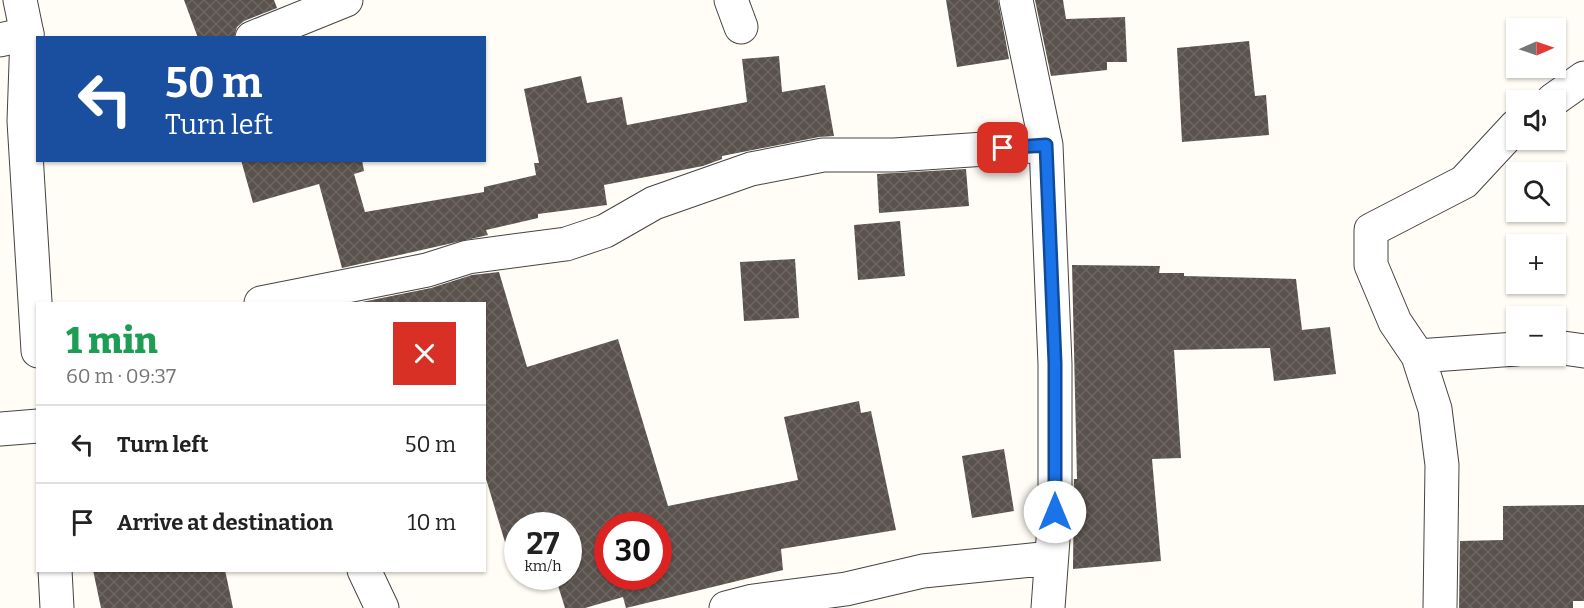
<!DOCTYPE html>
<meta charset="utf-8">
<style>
:root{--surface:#fff;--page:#f6f6f6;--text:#222;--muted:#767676;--line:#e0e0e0}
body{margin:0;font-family:Bitter,serif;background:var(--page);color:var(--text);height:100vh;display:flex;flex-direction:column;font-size:22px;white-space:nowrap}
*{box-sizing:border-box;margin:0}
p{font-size:20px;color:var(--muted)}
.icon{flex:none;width:33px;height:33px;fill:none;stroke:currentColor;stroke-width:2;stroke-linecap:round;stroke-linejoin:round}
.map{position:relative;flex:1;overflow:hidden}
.panel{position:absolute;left:36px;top:302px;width:450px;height:270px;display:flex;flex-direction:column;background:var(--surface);border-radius:0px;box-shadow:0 2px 4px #0004}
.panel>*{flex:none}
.top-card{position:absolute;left:36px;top:36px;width:450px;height:126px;border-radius:0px;box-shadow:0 2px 4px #0004;background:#1a4fa0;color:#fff;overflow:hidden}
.needle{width:39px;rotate:88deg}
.fabs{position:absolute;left:1506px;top:18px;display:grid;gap:12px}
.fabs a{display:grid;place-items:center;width:60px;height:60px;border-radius:0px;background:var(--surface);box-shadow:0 2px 4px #0004;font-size:30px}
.speed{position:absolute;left:504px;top:512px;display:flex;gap:12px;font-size:30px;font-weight:700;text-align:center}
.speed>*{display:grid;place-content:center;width:78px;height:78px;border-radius:50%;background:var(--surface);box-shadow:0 2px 4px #0004;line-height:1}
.speed small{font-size:15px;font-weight:400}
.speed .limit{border:9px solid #d22;background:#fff;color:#111}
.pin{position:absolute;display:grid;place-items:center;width:51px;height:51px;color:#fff;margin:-26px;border-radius:12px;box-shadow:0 3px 9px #0006}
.me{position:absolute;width:66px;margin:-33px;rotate:0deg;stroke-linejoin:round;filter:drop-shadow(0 0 4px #0008)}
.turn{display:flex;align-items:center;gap:21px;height:126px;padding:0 30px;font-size:27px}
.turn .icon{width:78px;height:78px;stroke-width:2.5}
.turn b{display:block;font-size:42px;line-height:51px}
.round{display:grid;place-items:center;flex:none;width:63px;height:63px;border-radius:0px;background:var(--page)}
.overview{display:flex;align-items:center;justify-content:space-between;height:102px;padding:0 30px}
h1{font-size:36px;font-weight:800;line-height:45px;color:#1e9e55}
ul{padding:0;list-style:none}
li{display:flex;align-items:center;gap:18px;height:78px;padding:0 30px;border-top:2px solid var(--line)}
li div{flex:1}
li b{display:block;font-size:22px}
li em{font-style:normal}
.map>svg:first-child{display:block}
.building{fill:url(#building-cross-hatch);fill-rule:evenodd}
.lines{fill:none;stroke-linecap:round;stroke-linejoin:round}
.minor-casing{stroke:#444;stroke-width:35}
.tertiary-casing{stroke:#444;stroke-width:35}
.minor{stroke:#fff;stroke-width:33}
.tertiary{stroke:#fff;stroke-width:33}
.route-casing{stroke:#114b97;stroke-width:15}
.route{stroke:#1a73e8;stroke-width:10}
</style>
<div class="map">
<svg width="1584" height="608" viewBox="0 0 1584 608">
<defs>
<pattern id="building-cross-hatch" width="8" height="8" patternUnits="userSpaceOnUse" patternTransform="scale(1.5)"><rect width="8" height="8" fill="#5a524d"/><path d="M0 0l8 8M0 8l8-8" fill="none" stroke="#6d6662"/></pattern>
</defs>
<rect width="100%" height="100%" fill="#fffdf5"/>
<!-- building -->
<path class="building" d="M184 0H274L277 8 244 21 237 27 234 38H198Z
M946 0H998L1009 59 957 67Z
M1035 0H1063L1066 19 1125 17 1127 62H1107V70L1051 76Z
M1249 41 1255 96 1266 95 1269 135 1182 142 1177 48Z
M779 56 782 92 825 85 834 136 819 137 722 156V159L703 166 604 185 607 205 538 214V218L486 230 488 235 342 268 319 184 253 203 241 160H362L364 171 354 174 365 212 484 192V187L536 175 534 163H539L524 89 581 76 587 103 622 97 627 125 747 102 742 59Z
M966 169 969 206 879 213 877 174Z
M900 221 905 276 858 280 854 225Z
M795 259 799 318 744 321 740 262Z
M1072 265 1160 266 1159 273H1184V276L1296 279 1302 330 1330 327 1336 374 1274 381 1270 348 1174 350 1181 458 1152 459 1161 561 1073 569 1074 479H1077Z
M499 272 527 367 618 339 668 506 798 480 784 417 859 401 861 413 871 411 896 530 781 549 783 570 626 608 623 597 585 608H565L555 576H568V525H518V545L507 549 484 472V303H357L431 288 472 275ZM608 525H658V576H608Z
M1004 449 1014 511 972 518 962 456Z
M1584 505V601H1573V608H1459L1460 541 1503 540V506Z
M93 570H225L233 608H101Z"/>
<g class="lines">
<defs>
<path id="minor" d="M731 0 741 27
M1016 0 1046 145 1055 364V512L1048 608
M252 38 346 0
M0 40 27 34
M1553 100 1584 78
M261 303 427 270 468 257 566 244 605 231 654 203 751 169 823 155H894L1046 145
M1556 347 1584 351
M1418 356 1516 349
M0 429 38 426
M364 570 382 608
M726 608 753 601 846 589 923 571 1051 558
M1440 608 1442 465 1435 409 1418 356 1395 322 1371 265V230L1464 182 1516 126"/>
<path id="tertiary" d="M20 0 27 34 24 121 38 351
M55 570 57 608"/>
</defs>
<!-- minor casing -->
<use href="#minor" class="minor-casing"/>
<!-- tertiary casing -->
<use href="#tertiary" class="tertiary-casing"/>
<!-- minor -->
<use href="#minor" class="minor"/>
<!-- tertiary -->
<use href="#tertiary" class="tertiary"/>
</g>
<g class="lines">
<defs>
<path id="route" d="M1003 148 1046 145 1055 363V512"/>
</defs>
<!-- route casing -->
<use href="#route" class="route-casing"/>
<!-- route -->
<use href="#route" class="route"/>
</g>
</svg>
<div class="fabs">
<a><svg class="needle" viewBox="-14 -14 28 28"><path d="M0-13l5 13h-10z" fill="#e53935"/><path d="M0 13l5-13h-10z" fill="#767676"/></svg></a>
<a><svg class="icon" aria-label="sound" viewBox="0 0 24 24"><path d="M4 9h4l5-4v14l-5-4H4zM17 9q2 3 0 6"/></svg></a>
<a><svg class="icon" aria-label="search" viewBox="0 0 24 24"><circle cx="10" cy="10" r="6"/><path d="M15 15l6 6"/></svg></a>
<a>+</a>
<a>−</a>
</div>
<div class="speed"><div>27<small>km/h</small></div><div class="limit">30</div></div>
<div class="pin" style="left:1003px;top:148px;background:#d93025"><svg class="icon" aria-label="arrive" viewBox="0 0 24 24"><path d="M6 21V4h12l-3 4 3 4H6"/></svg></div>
<svg class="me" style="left:1055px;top:512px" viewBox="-20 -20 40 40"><circle r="19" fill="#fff"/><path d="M0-13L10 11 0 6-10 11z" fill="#1a73e8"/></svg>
<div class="top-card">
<div class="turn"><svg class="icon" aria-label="left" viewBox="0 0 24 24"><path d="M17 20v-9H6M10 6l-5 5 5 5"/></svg><div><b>50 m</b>Turn left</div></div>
</div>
<section class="panel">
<div class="overview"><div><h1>1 min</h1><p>60 m · 09:37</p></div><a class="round" style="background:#d93025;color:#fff"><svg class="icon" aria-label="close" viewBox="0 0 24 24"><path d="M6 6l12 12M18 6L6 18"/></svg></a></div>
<ul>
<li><svg class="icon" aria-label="left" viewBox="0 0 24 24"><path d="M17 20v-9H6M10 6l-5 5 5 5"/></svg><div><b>Turn left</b></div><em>50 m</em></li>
<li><svg class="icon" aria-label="arrive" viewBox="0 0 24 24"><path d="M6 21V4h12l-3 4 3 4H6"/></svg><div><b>Arrive at destination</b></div><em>10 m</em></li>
</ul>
</section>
</div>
